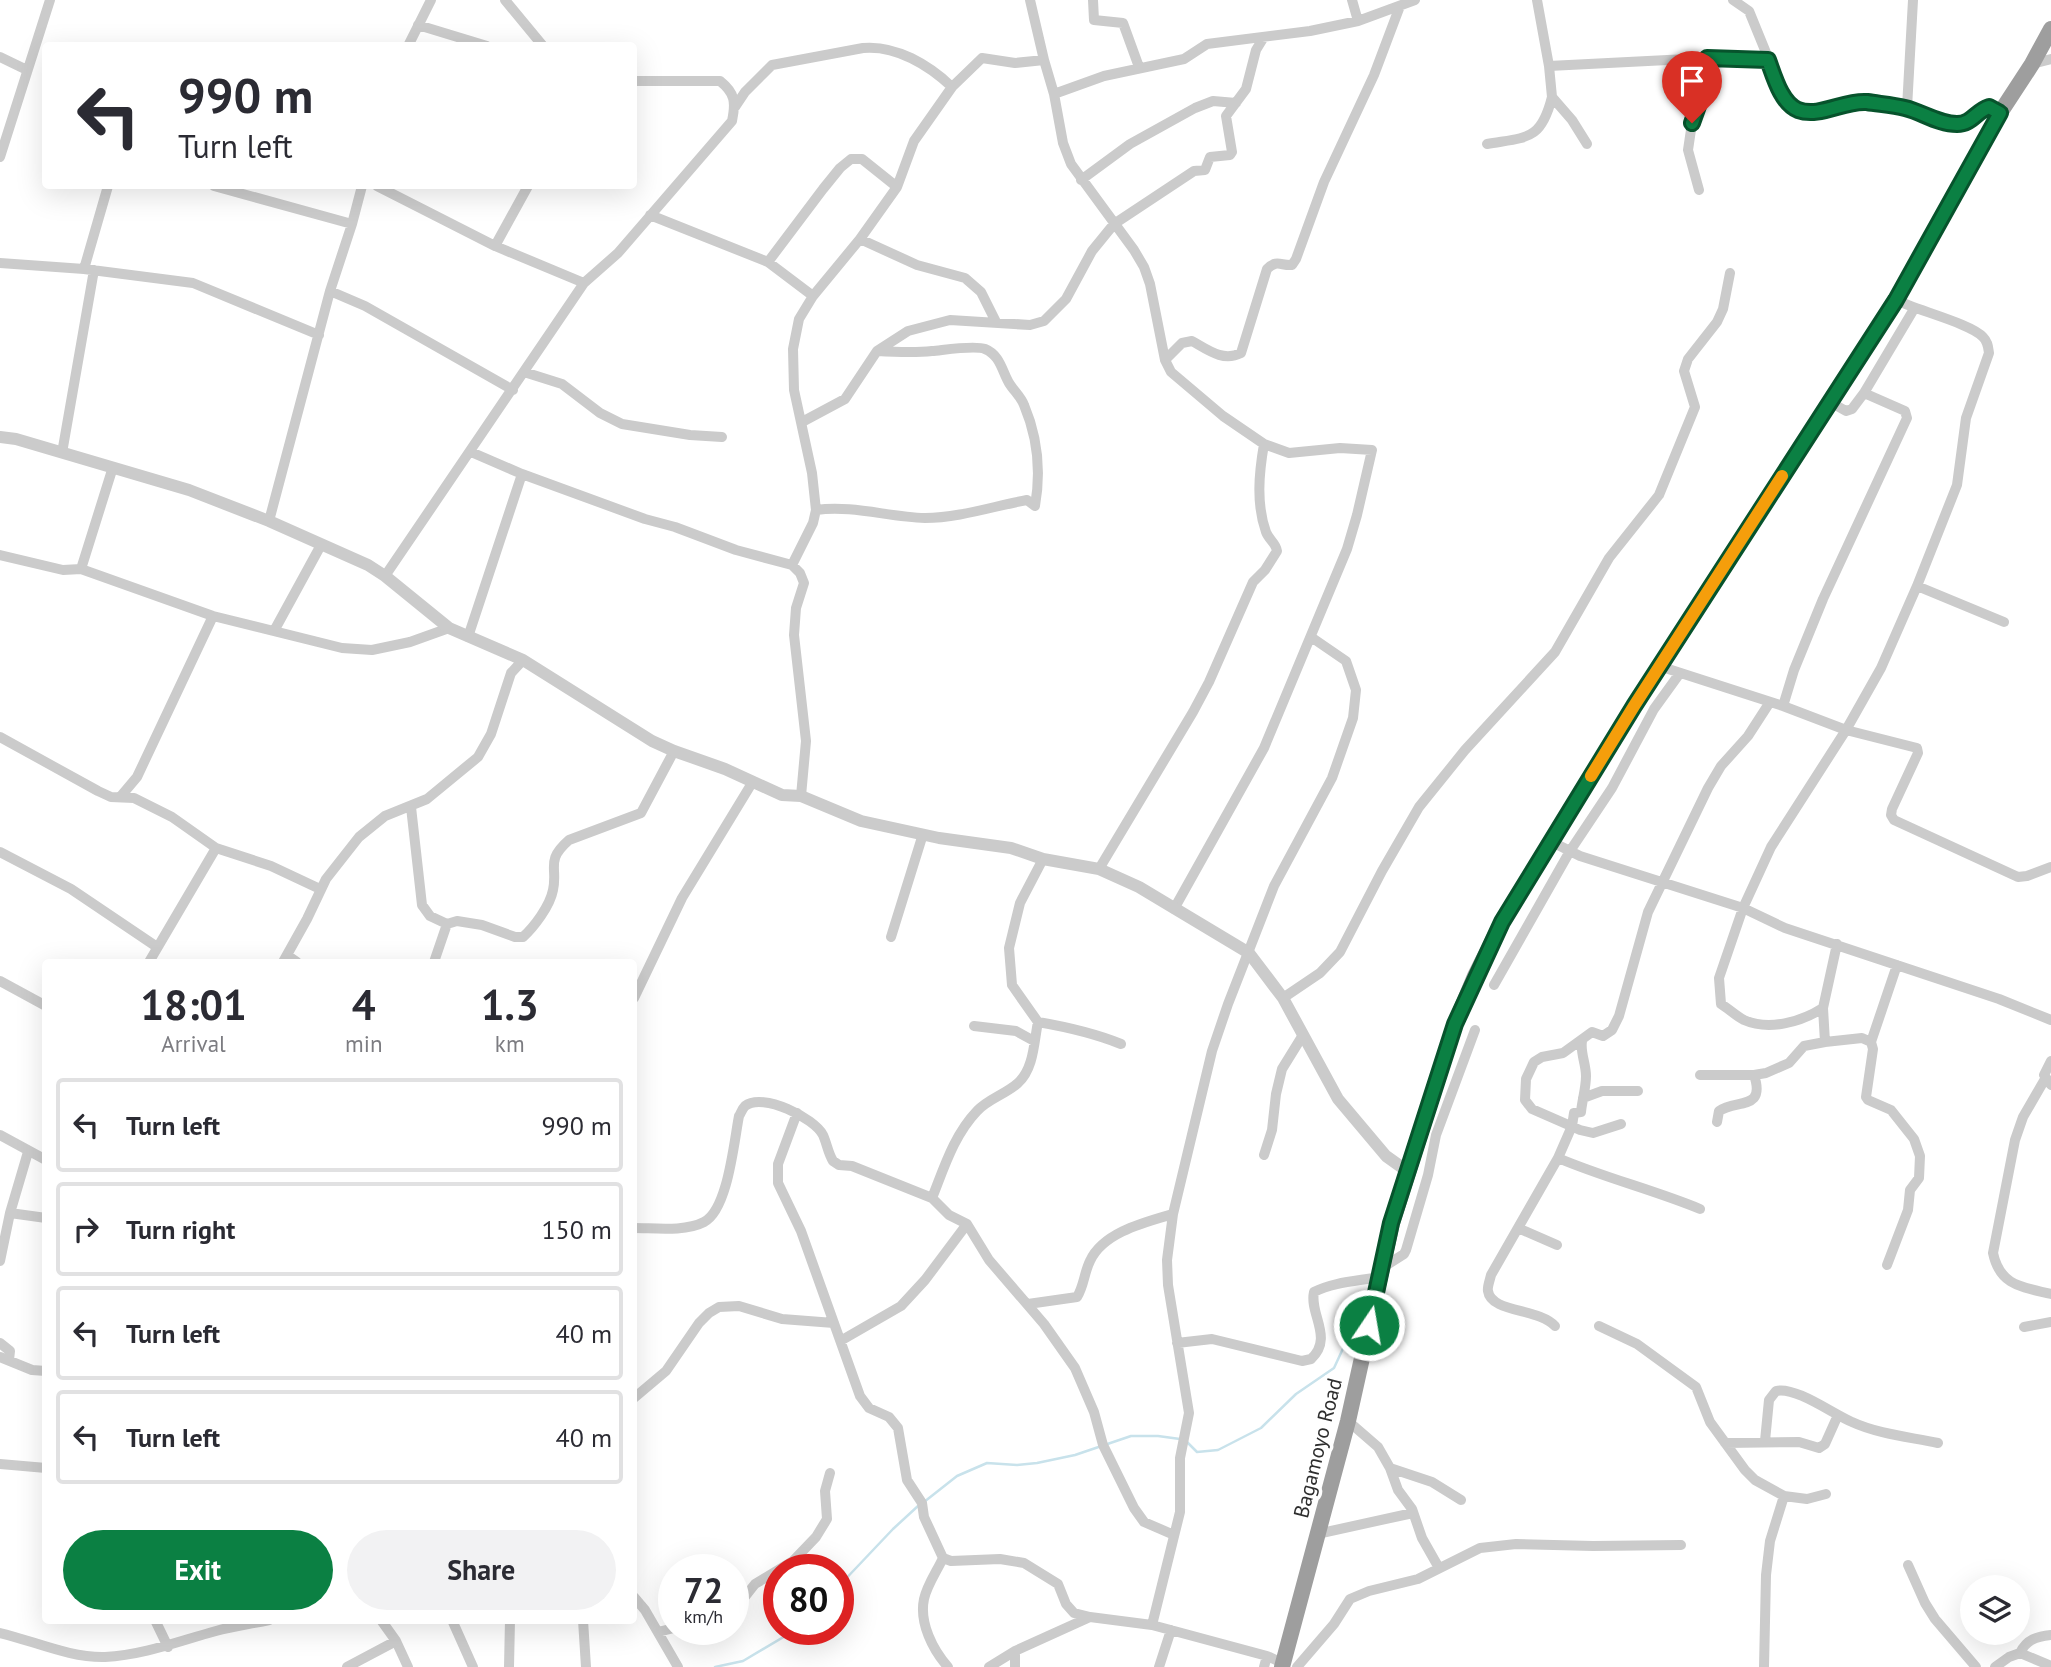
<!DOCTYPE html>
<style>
:root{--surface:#fff;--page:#f2f2f3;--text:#2b2b33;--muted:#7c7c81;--line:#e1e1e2;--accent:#0b8043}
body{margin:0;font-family:"PT Sans",sans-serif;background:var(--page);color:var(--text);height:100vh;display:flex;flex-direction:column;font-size:26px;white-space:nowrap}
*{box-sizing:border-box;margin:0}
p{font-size:23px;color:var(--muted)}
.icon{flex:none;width:38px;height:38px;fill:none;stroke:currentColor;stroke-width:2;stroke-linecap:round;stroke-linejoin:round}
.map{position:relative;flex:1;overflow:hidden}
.sheet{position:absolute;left:42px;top:959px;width:595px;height:665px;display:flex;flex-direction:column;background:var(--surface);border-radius:7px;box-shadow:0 7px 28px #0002}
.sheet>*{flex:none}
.guide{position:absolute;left:42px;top:42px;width:595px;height:147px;border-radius:7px;box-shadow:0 7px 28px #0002;background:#fff;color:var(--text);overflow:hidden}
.buttons{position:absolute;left:1960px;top:1575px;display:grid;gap:14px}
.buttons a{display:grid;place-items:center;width:70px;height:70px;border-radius:50%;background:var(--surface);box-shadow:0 7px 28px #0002;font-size:35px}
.speed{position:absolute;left:658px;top:1554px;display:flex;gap:14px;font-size:35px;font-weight:700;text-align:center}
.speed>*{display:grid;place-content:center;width:91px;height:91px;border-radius:50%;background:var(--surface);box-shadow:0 7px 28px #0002;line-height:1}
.speed small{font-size:18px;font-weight:400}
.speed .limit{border:10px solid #d22;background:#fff;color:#111}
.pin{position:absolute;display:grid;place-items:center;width:60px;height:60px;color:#fff;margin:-72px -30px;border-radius:50% 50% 50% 0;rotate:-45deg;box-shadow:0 0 7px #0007}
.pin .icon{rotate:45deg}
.me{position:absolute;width:77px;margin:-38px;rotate:12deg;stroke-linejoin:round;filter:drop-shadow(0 0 5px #0008)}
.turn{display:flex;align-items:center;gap:24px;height:147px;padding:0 21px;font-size:32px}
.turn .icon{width:91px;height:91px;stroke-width:2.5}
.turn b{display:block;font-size:49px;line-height:60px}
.eta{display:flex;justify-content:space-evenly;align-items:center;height:119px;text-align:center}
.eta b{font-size:42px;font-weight:700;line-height:49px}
.cta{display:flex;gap:14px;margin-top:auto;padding:14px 21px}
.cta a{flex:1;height:80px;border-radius:42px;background:var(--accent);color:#fff;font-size:28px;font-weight:700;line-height:80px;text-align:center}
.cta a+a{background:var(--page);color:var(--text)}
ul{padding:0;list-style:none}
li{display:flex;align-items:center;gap:21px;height:94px;margin:0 14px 10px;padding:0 7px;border:4px solid var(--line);border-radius:7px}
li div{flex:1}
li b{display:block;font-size:26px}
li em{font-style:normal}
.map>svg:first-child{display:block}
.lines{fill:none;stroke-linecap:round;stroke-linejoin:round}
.stream{stroke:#c8e2eb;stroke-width:2.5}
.minor{stroke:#cbcbcb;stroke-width:10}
.tertiary{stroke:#cbcbcb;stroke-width:12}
.trunk{stroke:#9e9e9e;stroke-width:16}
.route-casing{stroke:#07532c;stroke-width:18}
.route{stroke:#0b8043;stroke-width:12}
.slow{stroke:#f59e0b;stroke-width:12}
.labels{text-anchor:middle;stroke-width:7;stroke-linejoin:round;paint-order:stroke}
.street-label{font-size:21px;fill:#2e2e2e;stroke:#fff}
</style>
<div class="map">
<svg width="2051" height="1667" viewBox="0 0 2051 1667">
<rect width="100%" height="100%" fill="#fff"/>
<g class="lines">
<!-- stream -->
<path class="stream" d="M1186 1441 1197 1452 1218 1450 1261 1428 1296 1394 1334 1368 1346 1342 1345 1312
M924 1502 957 1476 987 1463 1017 1465 1037 1463 1075 1455 1131 1436H1158L1180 1439
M838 1587 893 1529 918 1506
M715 1667 743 1661 797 1629"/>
<!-- minor -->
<path class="minor" d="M505 0 543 46
M1030 0 1044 60 1054 94 1063 143 1071 164 1134 250 1144 267 1150 284 1165 360 1171 372 1223 416 1264 444 1289 453 1340 448 1372 450 1357 515 1347 549 1264 748 1174 909
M1093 0 1094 20 1123 23 1139 67
M1352 0 1358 21
M1537 0 1549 66 1552 97 1572 120 1587 144
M1733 0 1749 11 1787 104C1817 121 1836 99 1866 102 1879 103 1897 105 1909 109 1924 115 1940 124 1956 124 1972 124 1975 111 1989 107L2000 113
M418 25 487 46
M408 46 431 0
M0 57 27 70
M2032 64 2051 59
M1549 66 1707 58 1768 60
M1054 94 1104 76 1184 59 1207 44 1310 31 1358 21 1415 0
M735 107 745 92 772 65 863 48C896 45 929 65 952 87
M1907 108 1913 0
M1487 144C1527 137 1541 141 1552 97
M0 157 50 0
M1081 180 1130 144 1195 108 1213 101 1236 103
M214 186 352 224
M377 186 495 246
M528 186 495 246 584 283
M1699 190 1688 150 1692 123 1702 95 1707 58
M650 215 768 262 813 296
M860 239 917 265 965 278 981 292 996 322
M768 262 823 189 840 168 851 159H862L897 187
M0 263 84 269 193 283 319 335
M84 269 108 186
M330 291 365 306 513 390
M1165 360 1182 343 1192 341C1208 350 1223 362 1241 353L1267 269C1277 259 1281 266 1292 265L1296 259 1324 182 1374 75 1400 6
M524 372 562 384 600 413 622 424 690 435 722 437
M1864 393 1914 309
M802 422 845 399 877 351 908 331 950 320 1030 325 1044 321 1066 299 1092 251 1114 224 1194 171 1205 170 1210 157 1230 155 1232 152 1226 116 1246 89 1256 50 1264 37
M471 452 522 474 645 519 675 527 736 550 792 565 800 573 804 583 796 608 794 635 806 741 801 796
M62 453 94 270
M816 510C853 505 888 517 925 518 959 518 994 506 1027 500L1035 506C1041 472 1038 438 1024 405 1021 397 1014 391 1009 383 1002 371 1000 355 985 349 975 345 944 350 932 351 914 353 895 352 877 351
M269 521 330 291 352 224 362 186
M0 555 63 570 81 569 213 616 342 648 372 650 410 642 449 628
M792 565 813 523 816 510 812 473 794 390 793 349 799 319 813 296 860 239 897 187 914 141 952 87 982 58 1015 63 1044 60
M81 569 113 467
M385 576 584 283 618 253 732 121C736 102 735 93 720 81H634
M1917 586 2004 622
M274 631 321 545
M468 637 522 474
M1659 666 1783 706 1846 730 1917 748 1918 753 1892 809 1891 815 1894 820 2018 877 2027 876 2051 867
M1783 706 1794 670 1823 599 1907 418 1905 411 1864 393 1852 409 1846 411 1830 402
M0 737 98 791 111 797 134 798 172 817 216 848 271 866 320 889
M121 796 137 777 213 616
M411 807 422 905 430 916 447 924
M1552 842 1580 856 1743 908 1785 928 1999 999 2051 1020
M0 852 71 889 157 947
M1043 859 1020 903 1009 948 1012 985 1038 1022C1067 1027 1094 1033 1121 1044
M1099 869 1193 712 1209 682 1253 582 1265 570 1277 551C1276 543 1269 540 1266 532 1256 504 1259 473 1264 444
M891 937 923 834
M1837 944 1823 1008C1801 1022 1769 1031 1744 1020 1736 1016 1729 1009 1721 1004L1719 978 1743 908 1771 847 1846 730 1881 668 1917 586 1957 485 1966 418 1989 353C1988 347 1988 342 1983 337 1972 324 1916 310 1896 300
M287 955 297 962
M149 962 216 848
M283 962 307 919 326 879 359 837 385 816 427 799 478 757 491 734 511 673 523 660
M434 962 447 924 457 921 482 925 515 937H523C534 927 550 906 553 890 558 867 545 861 569 840L641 813 674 751
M0 981 46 1006
M1494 985 1570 851 1612 788 1654 709 1680 673
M634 998 682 898 752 783
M1283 998 1320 973 1340 952 1382 871 1419 807 1465 750 1555 652 1609 558 1659 495 1695 407 1684 371 1688 359 1717 322 1723 309 1730 273
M1823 1008 1825 1042 1862 1038 1871 1042 1873 1049 1866 1097 1868 1100 1891 1110 1914 1139 1920 1156 1919 1178 1910 1190 1908 1210 1887 1265
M974 1026 1016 1031 1034 1041
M1871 1042 1897 965
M2051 1061 2044 1075 2051 1085
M1700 1075H1754L1766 1073 1789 1063 1804 1046 1825 1042
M2045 1079 2023 1117 2015 1140 1993 1253C2000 1286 2022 1287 2051 1294
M1583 1098 1602 1091H1638
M797 1113 778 1164V1183L801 1231 860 1396 869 1408 889 1417 898 1428 907 1480 922 1503 924 1517 943 1558 951 1561 1000 1559 1024 1563 1058 1584 1066 1604 1074 1613 1090 1617 1152 1625 1267 1656 1278 1661 1282 1666
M1717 1122 1719 1111C1736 1099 1766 1111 1754 1075
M1621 1124 1593 1133 1580 1130 1532 1109 1525 1100 1526 1079 1534 1062 1542 1057 1563 1053 1592 1032 1603 1036 1612 1030 1619 1016 1648 912 1708 788 1721 766 1748 736 1770 702
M0 1135 46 1160
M1264 1155 1272 1130 1276 1094 1282 1069 1303 1035
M1558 1158C1605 1178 1654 1190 1700 1209
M932 1198C944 1168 954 1135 977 1111 988 1099 1006 1094 1018 1083 1034 1069 1034 1041 1038 1022
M10 1213 46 1218
M634 1228C654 1228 685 1232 704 1222 728 1210 734 1141 739 1116 741 1113 742 1109 745 1106 763 1092 814 1118 823 1135 827 1144 828 1153 833 1161L839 1165 852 1166 932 1198 949 1215 967 1224 989 1260 1044 1324 1075 1368 1094 1412 1103 1445 1134 1508 1144 1522 1174 1535
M1518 1228 1557 1245
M0 1261 10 1213 28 1152
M1382 1268 1404 1254 1406 1250 1428 1175 1436 1135 1475 1030
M1028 1304 1077 1297C1084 1286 1084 1273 1090 1261 1103 1232 1146 1222 1173 1214
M1555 1326C1539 1308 1491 1313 1488 1291 1487 1287 1490 1280 1491 1275L1558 1158 1572 1126 1574 1113 1581 1112C1582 1101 1586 1088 1586 1076 1586 1064 1580 1052 1582 1041
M1599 1326 1637 1344 1696 1387 1710 1422 1745 1470 1755 1480 1784 1496 1770 1541 1766 1575 1764 1667
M2024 1327 2051 1322
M842 1340 901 1306 925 1280 967 1224
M0 1343 10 1351 9 1360
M1177 1343 1212 1339 1302 1361 1311 1359C1334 1338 1309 1314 1314 1292 1333 1282 1358 1281 1379 1277
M0 1357 32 1370 46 1371
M634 1398 666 1371 699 1323 709 1313 719 1307 739 1306 782 1319 834 1323
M1348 1421 1378 1447 1390 1468 1398 1490 1412 1509 1422 1538 1439 1568
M1765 1441 1769 1400 1776 1391C1795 1386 1833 1414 1852 1422 1878 1434 1910 1437 1938 1443
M1725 1443 1799 1442 1819 1448 1825 1444 1838 1415
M0 1464 46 1468
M1390 1468 1432 1482 1461 1500
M1784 1496 1807 1499 1826 1494
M1317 1534 1413 1513
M943 1558C937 1571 927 1585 924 1599 919 1623 933 1650 948 1667
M1908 1565 1925 1603 1935 1619 1976 1667
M634 1597 645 1610 678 1667
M733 1607 740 1603 755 1584 793 1561 816 1537 827 1519 825 1491 830 1473
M155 1620 168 1647
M381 1620 396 1641 408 1667
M452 1620 473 1667
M583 1620 586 1667
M1152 1625 1180 1512V1458L1189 1413 1168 1285 1167 1260 1173 1214 1212 1051 1228 1004 1274 886 1332 778 1353 718 1356 690 1346 661 1311 637
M658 1632 674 1628
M0 1633C34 1641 70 1658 105 1657 144 1655 179 1641 216 1631 233 1626 251 1624 269 1620
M2020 1653C2027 1639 2036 1637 2051 1635
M347 1667 396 1641
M509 1667 510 1620
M989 1667 1015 1651 1090 1617
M1015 1667V1651
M1159 1667 1171 1630
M1264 1667 1267 1656
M1297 1667 1334 1624 1350 1599 1369 1591 1418 1579 1480 1548 1516 1544 1593 1546 1681 1545
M1995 1667 2009 1657 2020 1653 2051 1666"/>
<!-- tertiary -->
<path class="tertiary" d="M0 437 16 439 189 490 269 521 368 565 385 576 449 628 523 660 652 741 674 751 725 769 782 795 801 796 861 821 939 838 1011 848 1043 859 1099 869 1139 887 1249 953 1283 998 1338 1099 1386 1156 1407 1171"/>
<!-- trunk -->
<path class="trunk" d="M1282 1667 1348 1421 1392 1223 1455 1024 1475 976 1502 922 1634 706 1896 300 2000 113 2032 64 2051 29"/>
</g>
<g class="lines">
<defs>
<path id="route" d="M1369 1325 1391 1223 1455 1024 1502 922 1634 706 1896 300 2000 113 1989 107C1976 111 1972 124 1957 124 1938 124 1922 112 1905 108 1893 105 1879 104 1867 102 1844 100 1820 118 1798 110 1781 103 1774 76 1768 60L1707 58 1702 95 1692 123"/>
</defs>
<!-- route casing -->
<use href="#route" class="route-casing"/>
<!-- route -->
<use href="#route" class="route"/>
<!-- slow -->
<path class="slow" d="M1591 776 1634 706 1782 476"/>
</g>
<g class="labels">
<!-- street labels -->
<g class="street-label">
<text transform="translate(1318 1448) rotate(-76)" y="7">Bagamoyo Road</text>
</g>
</g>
</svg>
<div class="buttons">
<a><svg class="icon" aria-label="layers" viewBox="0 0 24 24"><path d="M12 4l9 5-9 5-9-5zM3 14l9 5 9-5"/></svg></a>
</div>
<div class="speed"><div>72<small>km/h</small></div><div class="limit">80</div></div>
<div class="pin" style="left:1692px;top:123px;background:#d93025"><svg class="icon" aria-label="arrive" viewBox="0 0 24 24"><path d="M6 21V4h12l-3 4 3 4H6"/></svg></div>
<svg class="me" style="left:1369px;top:1325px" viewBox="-20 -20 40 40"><circle r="17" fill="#0b8043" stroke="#fff" stroke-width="3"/><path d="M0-11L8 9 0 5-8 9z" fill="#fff"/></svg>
<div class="guide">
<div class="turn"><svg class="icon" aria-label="left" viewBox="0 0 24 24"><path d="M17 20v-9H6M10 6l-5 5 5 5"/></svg><div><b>990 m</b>Turn left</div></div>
</div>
<section class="sheet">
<div class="eta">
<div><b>18:01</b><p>Arrival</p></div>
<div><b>4</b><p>min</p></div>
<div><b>1.3</b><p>km</p></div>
</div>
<ul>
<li><svg class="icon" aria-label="left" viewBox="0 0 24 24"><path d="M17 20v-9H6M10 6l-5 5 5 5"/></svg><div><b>Turn left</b></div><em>990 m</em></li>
<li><svg class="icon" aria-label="right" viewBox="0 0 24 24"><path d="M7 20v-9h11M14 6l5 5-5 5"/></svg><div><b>Turn right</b></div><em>150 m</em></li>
<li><svg class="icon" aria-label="left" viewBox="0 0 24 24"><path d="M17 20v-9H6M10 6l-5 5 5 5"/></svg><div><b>Turn left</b></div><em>40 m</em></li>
<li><svg class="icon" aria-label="left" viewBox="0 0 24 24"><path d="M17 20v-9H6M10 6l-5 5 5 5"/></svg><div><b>Turn left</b></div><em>40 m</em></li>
</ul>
<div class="cta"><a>Exit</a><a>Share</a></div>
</section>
</div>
